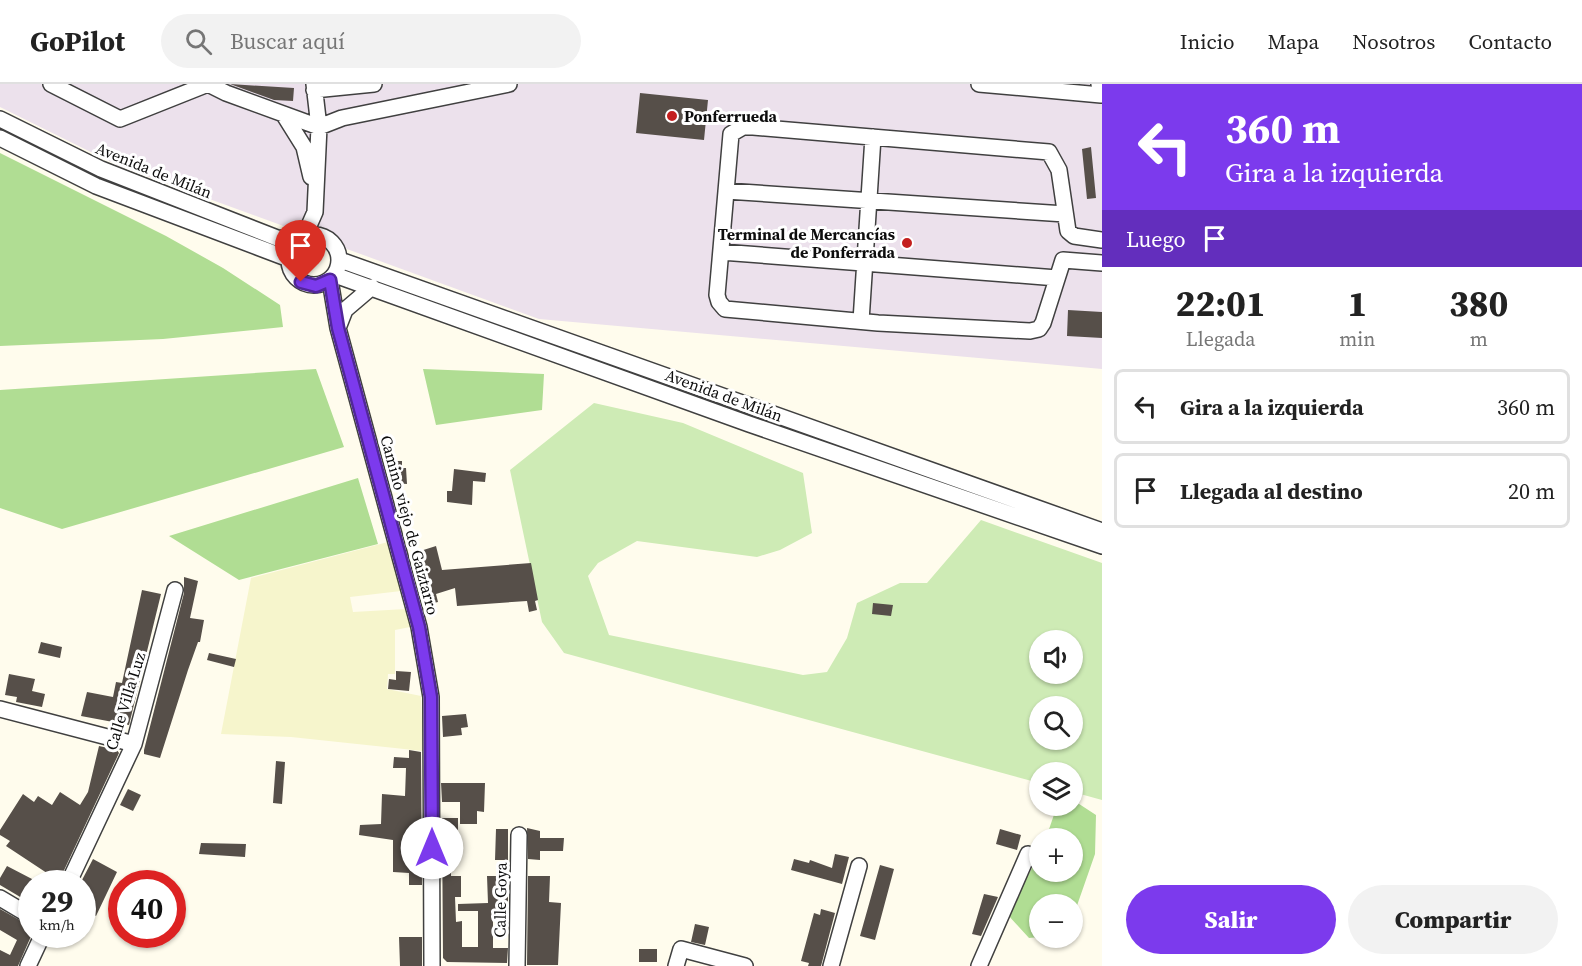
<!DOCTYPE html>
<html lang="es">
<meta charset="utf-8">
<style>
:root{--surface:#fff;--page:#f2f2f2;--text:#222;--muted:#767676;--line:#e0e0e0;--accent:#7c3aed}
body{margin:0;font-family:"Source Serif 4",serif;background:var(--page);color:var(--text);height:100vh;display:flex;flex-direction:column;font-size:22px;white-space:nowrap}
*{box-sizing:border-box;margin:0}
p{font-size:20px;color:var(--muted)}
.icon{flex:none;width:33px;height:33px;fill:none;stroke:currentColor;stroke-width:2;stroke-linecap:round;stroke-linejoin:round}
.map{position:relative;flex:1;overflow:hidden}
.details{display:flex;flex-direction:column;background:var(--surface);width:480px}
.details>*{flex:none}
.hud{background:#7c3aed;color:#fff;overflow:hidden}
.buttons{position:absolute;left:1029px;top:546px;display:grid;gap:12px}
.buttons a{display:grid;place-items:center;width:54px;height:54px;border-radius:50%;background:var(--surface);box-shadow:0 2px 4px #0004;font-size:30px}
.speed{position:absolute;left:18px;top:786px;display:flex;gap:12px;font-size:30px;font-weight:700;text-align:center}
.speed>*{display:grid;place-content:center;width:78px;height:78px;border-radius:50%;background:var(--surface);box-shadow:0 2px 4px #0004;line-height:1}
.speed small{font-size:15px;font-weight:400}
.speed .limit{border:9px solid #d22;background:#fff;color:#111}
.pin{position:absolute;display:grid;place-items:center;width:51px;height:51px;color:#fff;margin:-62px -26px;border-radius:50% 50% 50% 0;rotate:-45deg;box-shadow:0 0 6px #0007}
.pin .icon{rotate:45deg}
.me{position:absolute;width:66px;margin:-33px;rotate:0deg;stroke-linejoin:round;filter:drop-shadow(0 0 4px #0008)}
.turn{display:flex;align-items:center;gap:21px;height:126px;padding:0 24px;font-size:27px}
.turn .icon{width:78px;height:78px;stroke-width:2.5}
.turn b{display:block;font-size:42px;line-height:51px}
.then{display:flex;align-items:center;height:57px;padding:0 24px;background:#0003;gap:12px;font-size:22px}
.eta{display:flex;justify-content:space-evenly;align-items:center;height:102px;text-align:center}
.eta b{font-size:36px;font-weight:800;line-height:42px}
.primary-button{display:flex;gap:12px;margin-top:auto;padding:12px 24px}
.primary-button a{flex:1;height:69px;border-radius:36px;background:var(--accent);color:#fff;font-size:24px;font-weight:800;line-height:69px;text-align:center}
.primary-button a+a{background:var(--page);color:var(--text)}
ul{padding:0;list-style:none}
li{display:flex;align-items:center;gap:18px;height:75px;margin:0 12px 9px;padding:0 12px;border:3px solid var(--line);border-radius:9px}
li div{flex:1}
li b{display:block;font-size:22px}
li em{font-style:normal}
header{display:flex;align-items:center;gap:36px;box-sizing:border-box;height:84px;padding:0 30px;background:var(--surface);border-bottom:2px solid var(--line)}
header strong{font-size:28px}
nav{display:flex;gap:33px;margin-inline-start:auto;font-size:21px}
.search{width:420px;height:54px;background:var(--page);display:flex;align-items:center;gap:15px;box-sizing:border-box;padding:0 21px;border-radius:33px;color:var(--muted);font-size:22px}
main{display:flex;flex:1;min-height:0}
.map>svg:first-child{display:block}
.industrial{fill:#ece1ec}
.farmland{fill:#f6f5cc}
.green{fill:#ceebb5;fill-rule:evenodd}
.forest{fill:#b0dd93}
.building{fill:#564f49}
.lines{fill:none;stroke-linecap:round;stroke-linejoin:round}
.minor-casing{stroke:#404040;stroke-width:18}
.minor{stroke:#fff;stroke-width:15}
.route-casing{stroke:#51269a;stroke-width:15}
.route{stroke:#7c3aed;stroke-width:10}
.poi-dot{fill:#c41f1e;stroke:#fff;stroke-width:2}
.labels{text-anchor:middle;stroke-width:6;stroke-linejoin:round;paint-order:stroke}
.poi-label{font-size:16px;font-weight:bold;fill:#0d0d0d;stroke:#fff;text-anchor:start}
.street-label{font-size:16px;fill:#0d0d0d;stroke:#fff}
</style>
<header>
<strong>GoPilot</strong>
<div class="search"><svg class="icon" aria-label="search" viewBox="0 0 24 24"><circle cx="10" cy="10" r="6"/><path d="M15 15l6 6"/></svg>Buscar aquí</div>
<nav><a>Inicio</a><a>Mapa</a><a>Nosotros</a><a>Contacto</a></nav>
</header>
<main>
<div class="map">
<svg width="1102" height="882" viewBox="0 0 1102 882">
<rect width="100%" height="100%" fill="#fffced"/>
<!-- industrial -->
<path class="industrial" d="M0 0H1102V285L539 235 119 82 0 23Z"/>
<!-- farmland -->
<path class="farmland" d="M388 458 401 507 350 513 353 528 406 525 410 543 395 546V590H388L387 605 421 612 423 667 291 653 221 650 251 494Z"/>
<!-- green -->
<path class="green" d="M594 319 683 339 803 389 812 449 780 466 757 473 637 457 598 479 588 492 609 551 803 591 827 588 847 554 857 519 900 499H927L981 436 1102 479V716L1073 708 1072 688H1040L1039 699 564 569 542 538 510 386ZM1040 556H1072V590H1040ZM1040 622H1072V656H1040Z"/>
<!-- forest -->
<path class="forest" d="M0 69 166 152 223 184 280 221 283 243 163 255 0 262Z
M316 285 344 363 62 445 0 424V306Z
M423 285 544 290 542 326 436 341Z
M358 394 378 460 239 496 169 452Z
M1073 716 1096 731 1095 770 1073 833 1072 820H1040L1039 853 1029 854 1007 830 1039 771 1040 788H1072V754H1046L1057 722H1072Z"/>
<!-- building -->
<path class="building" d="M230 0 294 4 293 17 274 16Z
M640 9 708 16 704 56 636 49Z
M1091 63 1096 114 1087 115 1082 65Z
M1068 226 1102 228V254L1067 252Z
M391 377H402V384H406L407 400 393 399Z
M454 385 486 389 485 398 473 397 472 421 447 418V407H452Z
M436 462 442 486 531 479 538 516 535 517 537 526 529 528 527 517 457 522 455 504 436 510 438 518 425 521 419 505 414 469Z
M184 493 198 497 190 534 204 536 200 558H198L188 586 160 674 144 670V666L184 509Z
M142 506 161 510 129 641 81 632 87 608 113 613 116 598 122 599Z
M873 519 893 521 891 532 872 530Z
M41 558 62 563 60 574 38 569Z
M209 569 236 575 234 583 207 576Z
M396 587 411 588 409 607 388 605 389 595 396 596Z
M9 590 35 595 32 607 45 610 42 623 16 618 17 613 5 611Z
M466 630 468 643 461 644 462 651 443 653 442 632Z
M99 662 117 666 119 669 59 797 6 762 10 757 0 751V746L23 710 34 718 38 712 52 721 60 708 80 721 88 708Z
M409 666 421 668 422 801H409V789L393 788V756L359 751 360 741 381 740 382 710 405 712 406 684H393L394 673 409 674Z
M276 677 285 678 282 720 273 719Z
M441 699H485L484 728 477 727V740H460V718H442Z
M128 705 141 711 133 727 120 721Z
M442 734H458V777H451V792H461V813H455L456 838 462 837V863H478V827H458V820L488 819 487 792H508V837H493V864H508L507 879 447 878 443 874Z
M527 744 540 747V754H564L563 767H540V776L528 775Z
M496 745H508V776H495Z
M1000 745 1021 751 1017 766 996 760Z
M201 759 246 760 245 773 199 770Z
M835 770 849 773 842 800 791 786 794 775 809 779 810 776 832 784Z
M93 775 117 788 96 832 82 825V796Z
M880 781 894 785 875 856 860 852Z
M7 782 32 795V820L0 801V794Z
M528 792H550L549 818 561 819 558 881H527Z
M984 810 998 813 981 852 972 850Z
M0 825 32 843V850L18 882H0V866L10 871 17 856 0 846Z
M821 825 835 829 821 882H808L809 879 801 877 814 829 820 831Z
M695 840 709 843 705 861 691 858Z
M399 853H422V882H400Z
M639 865H657V878H639Z"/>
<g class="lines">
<defs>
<path id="minor" d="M51 0 120 35 208 0
M208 0 226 9 319 43 314 0
M979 0 1101 11 1099 0
M314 6 374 0
M284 31 304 63 311 93
M0 35 101 85 277 154 299 156
M0 54 96 102 289 175
M726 107 1065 130
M289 176a25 25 0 1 1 50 0a25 25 0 1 1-50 0Z
M304 153 315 128 319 43 342 34 509 0
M1102 156 1074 152 1068 147 1059 86 1049 68 753 43H743L731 50 717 211 719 218 725 225 878 239 1030 247 1039 245 1043 239 1063 176 1102 179
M721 168 1057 194
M340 176 1102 447
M335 191 749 340 1102 462
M330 196 338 244 419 543 431 613 432 882
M861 237 873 53
M338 244 345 226 372 203
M0 625 134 660
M68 800 134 660 175 506
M0 814 32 833
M28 882 43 850
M517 882 519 751
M676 882 681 865 745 882
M831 882 859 782
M979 882 1028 770"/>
</defs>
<!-- minor casing -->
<use href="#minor" class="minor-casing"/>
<!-- minor -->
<use href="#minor" class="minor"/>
</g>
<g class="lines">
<defs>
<path id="route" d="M301 198 316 202 330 196 338 244 419 543 431 613 432 764"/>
</defs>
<!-- route casing -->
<use href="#route" class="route-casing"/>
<!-- route -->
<use href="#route" class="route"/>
</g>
<!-- markers -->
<g class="poi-dot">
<circle cx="672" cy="32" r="6"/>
<circle cx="907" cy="159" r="6"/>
</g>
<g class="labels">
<!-- poi labels -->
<g class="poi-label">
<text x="684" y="38">Ponferrueda</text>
<text x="895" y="156" text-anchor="end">Terminal de Mercancías<tspan x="895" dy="18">de Ponferrada</tspan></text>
</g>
<!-- street labels -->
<g class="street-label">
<text transform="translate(154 86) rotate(22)" y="6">Avenida de Milán</text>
<text transform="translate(724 311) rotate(20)" y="6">Avenida de Milán</text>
<text transform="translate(410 441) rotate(75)" y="6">Camino viejo de Gaiztarro</text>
<text transform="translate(125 617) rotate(-73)" y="6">Calle Villa Luz</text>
<text transform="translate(500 816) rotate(-89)" y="6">Calle Goya</text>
</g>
</g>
</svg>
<div class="buttons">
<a><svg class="icon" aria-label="sound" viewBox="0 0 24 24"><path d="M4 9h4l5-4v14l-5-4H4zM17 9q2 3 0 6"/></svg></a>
<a><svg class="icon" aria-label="search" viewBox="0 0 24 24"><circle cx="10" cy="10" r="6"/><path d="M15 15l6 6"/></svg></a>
<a><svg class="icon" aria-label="layers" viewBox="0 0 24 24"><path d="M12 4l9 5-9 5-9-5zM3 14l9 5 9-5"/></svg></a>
<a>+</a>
<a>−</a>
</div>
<div class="speed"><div>29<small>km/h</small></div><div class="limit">40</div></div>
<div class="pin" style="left:301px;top:198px;background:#d93025"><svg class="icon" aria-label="arrive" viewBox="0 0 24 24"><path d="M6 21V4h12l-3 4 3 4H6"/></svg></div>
<svg class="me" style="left:432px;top:764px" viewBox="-20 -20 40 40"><circle r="19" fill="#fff"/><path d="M0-13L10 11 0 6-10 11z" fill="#7c3aed"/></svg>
</div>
<section class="details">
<div class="hud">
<div class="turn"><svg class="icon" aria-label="left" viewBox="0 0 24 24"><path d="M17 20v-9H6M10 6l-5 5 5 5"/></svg><div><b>360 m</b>Gira a la izquierda</div></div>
<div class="then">Luego<svg class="icon" aria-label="arrive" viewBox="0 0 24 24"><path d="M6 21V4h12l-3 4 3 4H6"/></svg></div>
</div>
<div class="eta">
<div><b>22:01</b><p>Llegada</p></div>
<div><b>1</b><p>min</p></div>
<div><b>380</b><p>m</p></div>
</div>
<ul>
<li><svg class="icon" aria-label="left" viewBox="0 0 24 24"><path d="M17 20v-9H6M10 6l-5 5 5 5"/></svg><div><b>Gira a la izquierda</b></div><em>360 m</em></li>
<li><svg class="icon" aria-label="arrive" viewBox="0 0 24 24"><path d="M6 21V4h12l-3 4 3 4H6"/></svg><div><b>Llegada al destino</b></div><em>20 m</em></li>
</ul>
<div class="primary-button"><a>Salir</a><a>Compartir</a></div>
</section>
</main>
